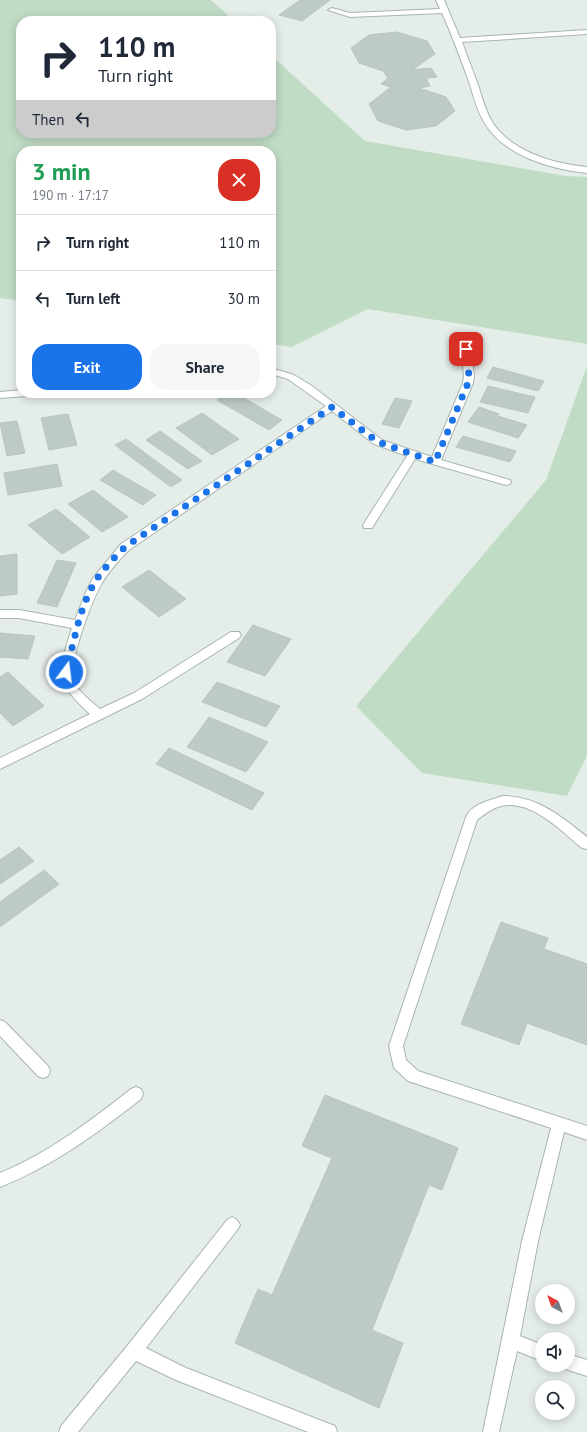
<!DOCTYPE html>
<meta charset="utf-8">
<style>
:root{--surface:#fff;--page:#f6f6f7;--text:#1f2937;--muted:#747a83;--line:#e0e1e3;--accent:#1a73e8}
body{margin:0;font-family:"PT Sans",sans-serif;background:var(--page);color:var(--text);height:100vh;display:flex;flex-direction:column;font-size:15px;white-space:nowrap}
*{box-sizing:border-box;margin:0}
p{font-size:13px;color:var(--muted)}
.icon{flex:none;width:22px;height:22px;fill:none;stroke:currentColor;stroke-width:2;stroke-linecap:round;stroke-linejoin:round}
.map{position:relative;flex:1;overflow:hidden}
.sheet{position:absolute;left:16px;top:146px;width:260px;height:252px;display:flex;flex-direction:column;background:var(--surface);border-radius:16px;box-shadow:0 2px 10px #0003}
.sheet>*{flex:none}
.top-card{position:absolute;left:16px;top:16px;width:260px;height:122px;border-radius:16px;box-shadow:0 2px 10px #0003;background:#fff;color:var(--text);overflow:hidden}
.needle{width:26px;rotate:319deg}
.buttons{position:absolute;left:535px;top:1284px;display:grid;gap:8px}
.buttons a{display:grid;place-items:center;width:40px;height:40px;border-radius:50%;background:var(--surface);box-shadow:0 2px 10px #0003;font-size:20px}
.pin{position:absolute;display:grid;place-items:center;width:34px;height:34px;color:#fff;margin:-17px;border-radius:8px;box-shadow:0 2px 6px #0006}
.me{position:absolute;width:44px;margin:-22px;rotate:15deg;stroke-linejoin:round;filter:drop-shadow(0 0 3px #0008)}
.turn{display:flex;align-items:center;gap:14px;height:84px;padding:0 16px;font-size:18px}
.turn .icon{width:52px;height:52px;stroke-width:2.5}
.turn b{display:block;font-size:28px;line-height:34px}
.then{display:flex;align-items:center;height:38px;padding:0 16px;background:#0003;gap:8px;font-size:15px}
.round{display:grid;place-items:center;flex:none;width:42px;height:42px;border-radius:16px;background:var(--page)}
.overview{display:flex;align-items:center;justify-content:space-between;height:68px;padding:0 16px}
h1{font-size:24px;font-weight:800;line-height:30px;color:#1e9e55}
.action{display:flex;gap:8px;margin-top:auto;padding:8px 16px}
.action a{flex:1;height:46px;border-radius:16px;background:var(--accent);color:#fff;font-size:16px;font-weight:800;line-height:46px;text-align:center}
.action a+a{background:var(--page);color:var(--text)}
ul{padding:0;list-style:none}
li{display:flex;align-items:center;gap:12px;height:56px;padding:0 16px;border-top:1px solid var(--line)}
li div{flex:1}
li b{display:block;font-size:15px}
li em{font-style:normal}
.map>svg:first-child{display:block}
.green{fill:#c0dcc5}
.building{fill:#becac4;stroke:#b8c6bf}
.lines{fill:none;stroke-linecap:round;stroke-linejoin:round}
.minor-casing{stroke:#a8b5af;stroke-width:2}
.minor{fill:#fff;fill-rule:evenodd}
.route{stroke:#1a73e8;stroke-width:7;stroke-dasharray:0 12.6}
</style>
<div class="map">
<svg width="587" height="1432" viewBox="0 0 587 1432">
<rect width="100%" height="100%" fill="#e5ede9"/>
<!-- green -->
<path class="green" d="M0 0H211L234 21H21V133H271V55L365 141 566 176 587 177V344L368 309 292 347 271 344V151H21V301L0 298Z
M587 366V756L567 796 422 773 356 706 546 480Z"/>
<!-- building -->
<path class="building" d="M300 0H330L302 21 279 15Z
M397 32 427 41 435 54 412 70 431 68 437 77 426 78 430 86 419 88 446 97 455 111 436 126 406 130 378 121 369 104 391 87 381 84 388 78 383 71 359 63 351 48 369 35Z
M493 367 544 381 538 391 487 378Z
M488 386 535 397 528 413 480 402Z
M228 393H235L282 420 269 430 217 400Z
M395 398 412 401 399 428 382 424Z
M479 407 499 414 498 416 527 425 518 438 468 422Z
M202 413 239 439 212 455 176 428Z
M68 414 77 445 49 450 41 418Z
M17 421 25 453 7 456 0 423Z
M160 431 202 461 188 469 146 440Z
M463 436 516 451 510 462 456 447Z
M126 439 182 480 171 487 115 445Z
M57 464 62 486 8 495 4 473Z
M113 470 156 495 143 505 100 480Z
M93 490 128 517 102 532 68 504Z
M56 509 90 537 62 554 28 525Z
M17 554V594L0 596V556Z
M57 560 76 563 57 607 37 603Z
M149 570 186 599 159 617 122 587Z
M253 625 291 639 265 676 227 662Z
M0 633 35 636 28 659 0 657Z
M8 672 44 706 13 726 0 713V677Z
M217 682 280 706 266 727 202 702Z
M209 717 268 742 246 772 187 747Z
M169 748 264 793 252 810 156 764Z
M19 847 34 861 0 884V860Z
M44 870 59 884 0 927V902Z
M501 922 548 938 544 949 587 964V1045L527 1023 519 1045 461 1024Z
M325 1095 458 1148 442 1190 429 1185 372 1330 403 1343 379 1408 235 1343 258 1289 272 1295 332 1158 302 1146Z"/>
<g class="lines">
<defs>
<path id="minor" d="M436 0H444L460 38 587 30V34L462 42C467 56 473 71 478 85 482 97 485 109 491 120 509 151 553 164 587 167V173C550 169 504 156 484 122 476 109 473 93 468 79 460 57 452 35 442 13L350 17 328 10 332 8 350 13 440 9Z
M466 346 471 349 474 376 473 383 441 460 510 480 511 482 510 484 506 485 415 459 372 528H364L363 525 407 456 374 444 332 411 129 550C119 560 109 571 102 583 92 599 68 664 73 680 78 692 91 701 100 709L134 693 231 632H239L241 635 239 638 142 699 0 769V758L90 714C53 680 58 673 72 628L19 618H0V610H19L75 620 86 592 93 578 121 544 326 406 288 379 271 374V368L294 375 312 386 382 440 432 457 463 383 464 376 461 349Z
M21 390V393H32L27 396 0 398V392Z
M503 796C537 796 561 816 587 837V849L582 848C559 829 525 793 493 809 487 812 482 816 477 820L403 1046 406 1060 418 1071 587 1126V1140L564 1132 538 1241 520 1336 542 1345V1361L517 1351 499 1432H483L522 1241 551 1128 408 1081 394 1068 389 1046 466 817C472 804 490 800 503 796Z
M0 1020 5 1022 48 1066 50 1071 48 1076 43 1078 38 1076 0 1036Z
M136 1087 141 1089 143 1094 141 1099C96 1134 53 1166 0 1187V1173C49 1153 90 1121 131 1089Z
M232 1217 237 1220 240 1225 237 1230 146 1348 186 1368 335 1426 337 1432H308L176 1380 136 1361 78 1432H59L61 1426 128 1345 227 1220Z
M568 1354 587 1360V1376L562 1368 561 1365H568Z"/>
</defs>
<!-- minor casing -->
<use href="#minor" class="minor-casing"/>
<!-- minor -->
<use href="#minor" class="minor"/>
</g>
<g class="lines">
<!-- route -->
<path class="route" d="M66 672C74 643 79 608 95 582 103 569 114 558 125 547L332 407 378 442 435 462 468 383 469 376 466 349"/>
</g>
</svg>
<div class="buttons">
<a><svg class="needle" viewBox="-14 -14 28 28"><path d="M0-13l5 13h-10z" fill="#e53935"/><path d="M0 13l5-13h-10z" fill="#747a83"/></svg></a>
<a><svg class="icon" aria-label="sound" viewBox="0 0 24 24"><path d="M4 9h4l5-4v14l-5-4H4zM17 9q2 3 0 6"/></svg></a>
<a><svg class="icon" aria-label="search" viewBox="0 0 24 24"><circle cx="10" cy="10" r="6"/><path d="M15 15l6 6"/></svg></a>
</div>
<div class="pin" style="left:466px;top:349px;background:#d93025"><svg class="icon" aria-label="arrive" viewBox="0 0 24 24"><path d="M6 21V4h12l-3 4 3 4H6"/></svg></div>
<svg class="me" style="left:66px;top:672px" viewBox="-20 -20 40 40"><circle r="17" fill="#1a73e8" stroke="#fff" stroke-width="3"/><path d="M0-11L8 9 0 5-8 9z" fill="#fff"/></svg>
<div class="top-card">
<div class="turn"><svg class="icon" aria-label="right" viewBox="0 0 24 24"><path d="M7 20v-9h11M14 6l5 5-5 5"/></svg><div><b>110 m</b>Turn right</div></div>
<div class="then">Then<svg class="icon" aria-label="left" viewBox="0 0 24 24"><path d="M17 20v-9H6M10 6l-5 5 5 5"/></svg></div>
</div>
<section class="sheet">
<div class="overview"><div><h1>3 min</h1><p>190 m · 17:17</p></div><a class="round" style="background:#d93025;color:#fff"><svg class="icon" aria-label="close" viewBox="0 0 24 24"><path d="M6 6l12 12M18 6L6 18"/></svg></a></div>
<ul>
<li><svg class="icon" aria-label="right" viewBox="0 0 24 24"><path d="M7 20v-9h11M14 6l5 5-5 5"/></svg><div><b>Turn right</b></div><em>110 m</em></li>
<li><svg class="icon" aria-label="left" viewBox="0 0 24 24"><path d="M17 20v-9H6M10 6l-5 5 5 5"/></svg><div><b>Turn left</b></div><em>30 m</em></li>
</ul>
<div class="action"><a>Exit</a><a>Share</a></div>
</section>
</div>
